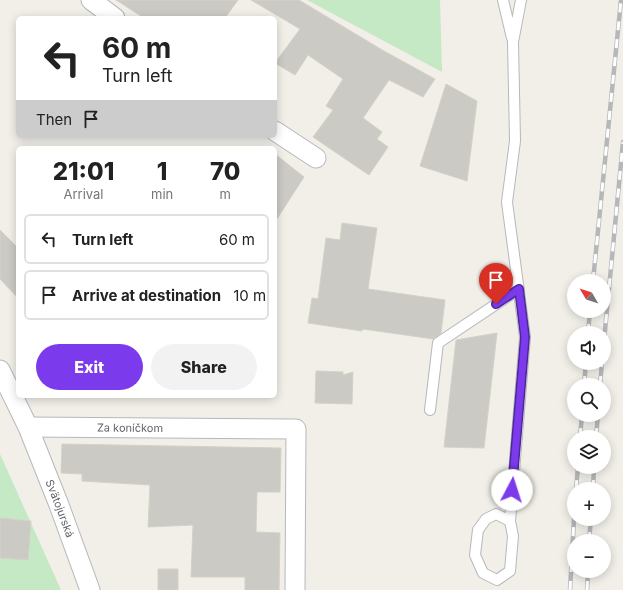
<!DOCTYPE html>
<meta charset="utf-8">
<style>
:root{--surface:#fff;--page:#f2f2f2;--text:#222;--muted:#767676;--line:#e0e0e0;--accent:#7c3aed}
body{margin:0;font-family:Inter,sans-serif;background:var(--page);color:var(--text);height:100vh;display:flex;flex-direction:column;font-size:15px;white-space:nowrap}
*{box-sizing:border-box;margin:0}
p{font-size:13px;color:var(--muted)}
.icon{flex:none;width:22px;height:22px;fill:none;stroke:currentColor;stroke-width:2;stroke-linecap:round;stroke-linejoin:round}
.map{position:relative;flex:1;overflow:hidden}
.sheet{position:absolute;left:16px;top:146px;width:261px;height:252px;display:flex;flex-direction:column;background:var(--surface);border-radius:6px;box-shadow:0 2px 10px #0003}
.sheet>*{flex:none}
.hud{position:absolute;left:16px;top:16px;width:261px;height:122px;border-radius:6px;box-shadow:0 2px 10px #0003;background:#fff;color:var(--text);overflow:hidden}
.needle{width:26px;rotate:309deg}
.tools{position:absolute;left:567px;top:274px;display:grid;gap:8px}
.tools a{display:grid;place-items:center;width:44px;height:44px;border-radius:50%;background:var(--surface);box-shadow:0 2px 10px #0003;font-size:20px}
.pin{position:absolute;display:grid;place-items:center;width:34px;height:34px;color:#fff;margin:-41px -17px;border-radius:50% 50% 50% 0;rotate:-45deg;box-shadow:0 0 4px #0007}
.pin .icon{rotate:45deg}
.me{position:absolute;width:44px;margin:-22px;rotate:5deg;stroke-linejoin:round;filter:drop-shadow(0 0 3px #0008)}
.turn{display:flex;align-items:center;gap:14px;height:84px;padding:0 20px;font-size:18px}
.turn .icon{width:52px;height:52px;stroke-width:2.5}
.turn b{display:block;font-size:28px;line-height:34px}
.then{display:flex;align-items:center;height:38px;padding:0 20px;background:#0003;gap:8px;font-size:15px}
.eta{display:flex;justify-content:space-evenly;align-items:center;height:68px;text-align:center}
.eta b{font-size:24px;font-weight:800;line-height:28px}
.primary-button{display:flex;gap:8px;margin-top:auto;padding:8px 20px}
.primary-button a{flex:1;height:46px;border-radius:24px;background:var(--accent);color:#fff;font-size:16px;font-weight:800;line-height:46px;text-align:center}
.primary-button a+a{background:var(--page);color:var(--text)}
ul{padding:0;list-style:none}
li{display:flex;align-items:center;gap:12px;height:50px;margin:0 8px 6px;padding:0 12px;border:2px solid var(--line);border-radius:6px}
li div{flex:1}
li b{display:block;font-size:15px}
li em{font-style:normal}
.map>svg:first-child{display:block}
.green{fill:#c5e8c5}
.building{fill:#cccac5;stroke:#d6d1c6}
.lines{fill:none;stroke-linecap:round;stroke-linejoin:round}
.service-casing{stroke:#b5b8bc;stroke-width:12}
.minor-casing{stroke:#b5b8bc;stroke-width:21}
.service{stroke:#fff;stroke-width:10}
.minor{stroke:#fff;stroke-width:19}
.rail-casing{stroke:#b6b7b8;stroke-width:4.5}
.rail{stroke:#fff;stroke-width:3;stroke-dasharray:9;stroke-linecap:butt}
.route-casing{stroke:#51269a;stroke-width:10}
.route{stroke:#7c3aed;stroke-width:7}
.labels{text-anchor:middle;stroke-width:4;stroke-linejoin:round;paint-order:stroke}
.street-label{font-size:11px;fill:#5f6368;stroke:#fff}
</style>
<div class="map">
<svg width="623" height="590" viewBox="0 0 623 590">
<rect width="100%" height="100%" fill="#f1efe8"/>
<!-- green -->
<path class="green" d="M307 0H440L442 72Z
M0 454 61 590H0Z"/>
<!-- building -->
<path class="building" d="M116 0H238L225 18H144Z
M251 0H299L384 51 435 79 423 97 389 80 363 118 382 132 377 139 388 147 369 175 313 137 333 110 326 106 343 79 308 55 295 75 275 63 300 29Z
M446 84 477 101 467 181 420 166Z
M275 154 304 177 275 222Z
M342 223 377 228 368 289 445 300 441 333 433 339 363 329 362 331 308 323 312 298 318 299 326 238 340 240Z
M0 230 18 248V298L0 279Z
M497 333 484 448 444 447 456 340Z
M316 371 343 372V375L353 372 352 404 315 403Z
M62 444 281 448 280 492H257L256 532 280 533 279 590H245V577H191L193 525 148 527 150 485 82 481V474L61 473Z
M0 518 31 521 28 560 0 558Z
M158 569H178V590H158Z"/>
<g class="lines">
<defs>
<path id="service" d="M503 0 512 38
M430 410 438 343 519 289
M496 514 510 521 513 536 510 571 497 580 483 573 475 555 478 530 486 519Z
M510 521 525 337 507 202 515 141 513 42 521 0"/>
<g id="minor">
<path d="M91 0 115 18"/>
<path d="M275 131 316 158"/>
<path id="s1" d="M0 370 28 427 59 505 90 590"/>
<path id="s2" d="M28 427 296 429 295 590"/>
</g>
</defs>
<!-- service casing -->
<use href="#service" class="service-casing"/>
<!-- minor casing -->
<use href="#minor" class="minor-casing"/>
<!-- service -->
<use href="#service" class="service"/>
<!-- minor -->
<use href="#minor" class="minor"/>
<defs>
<path id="rail" d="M593 281 621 0
M588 333 590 311
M604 341 623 142
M584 385 586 363
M600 385 602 363
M580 437 582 415
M596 437 598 415
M576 489 578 467
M593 489 594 467
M589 541 591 519
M570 590 574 519
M587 590 588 571"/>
</defs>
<!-- rail casing -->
<use href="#rail" class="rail-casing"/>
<!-- rail -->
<use href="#rail" class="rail"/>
</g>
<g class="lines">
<defs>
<path id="route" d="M496 304 519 289 525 337 512 490"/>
</defs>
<!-- route casing -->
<use href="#route" class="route-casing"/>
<!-- route -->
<use href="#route" class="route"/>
</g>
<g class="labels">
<!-- street labels -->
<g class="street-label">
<text dy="4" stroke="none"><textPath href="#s2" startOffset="102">Za koníčkom</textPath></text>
<text dy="4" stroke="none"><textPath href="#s1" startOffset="151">Svätojurská</textPath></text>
</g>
</g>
</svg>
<div class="tools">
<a><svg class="needle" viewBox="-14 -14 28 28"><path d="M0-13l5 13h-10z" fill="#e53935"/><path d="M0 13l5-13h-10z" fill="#767676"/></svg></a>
<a><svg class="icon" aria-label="sound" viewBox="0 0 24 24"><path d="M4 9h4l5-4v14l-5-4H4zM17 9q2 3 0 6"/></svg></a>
<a><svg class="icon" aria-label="search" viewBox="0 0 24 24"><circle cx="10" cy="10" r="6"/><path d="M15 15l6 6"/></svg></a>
<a><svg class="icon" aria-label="layers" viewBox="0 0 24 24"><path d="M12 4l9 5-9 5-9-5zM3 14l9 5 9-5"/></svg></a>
<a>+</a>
<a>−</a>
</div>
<div class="pin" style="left:496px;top:304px;background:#d93025"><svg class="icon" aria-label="arrive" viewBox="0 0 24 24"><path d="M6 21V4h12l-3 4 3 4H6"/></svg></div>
<svg class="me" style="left:512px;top:490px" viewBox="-20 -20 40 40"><circle r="19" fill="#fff"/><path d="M0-13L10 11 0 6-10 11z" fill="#7c3aed"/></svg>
<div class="hud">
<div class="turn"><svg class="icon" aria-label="left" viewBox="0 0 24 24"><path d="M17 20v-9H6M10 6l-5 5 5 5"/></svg><div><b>60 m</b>Turn left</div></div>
<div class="then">Then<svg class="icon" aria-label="arrive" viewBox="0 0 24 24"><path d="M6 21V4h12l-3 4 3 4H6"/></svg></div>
</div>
<section class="sheet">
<div class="eta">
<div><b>21:01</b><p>Arrival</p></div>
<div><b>1</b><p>min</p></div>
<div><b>70</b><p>m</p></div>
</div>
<ul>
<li><svg class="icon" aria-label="left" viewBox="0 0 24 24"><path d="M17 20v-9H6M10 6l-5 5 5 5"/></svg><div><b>Turn left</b></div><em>60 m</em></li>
<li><svg class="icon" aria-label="arrive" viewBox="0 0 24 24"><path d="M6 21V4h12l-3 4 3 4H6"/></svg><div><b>Arrive at destination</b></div><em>10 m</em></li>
</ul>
<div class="primary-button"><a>Exit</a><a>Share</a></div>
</section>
</div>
